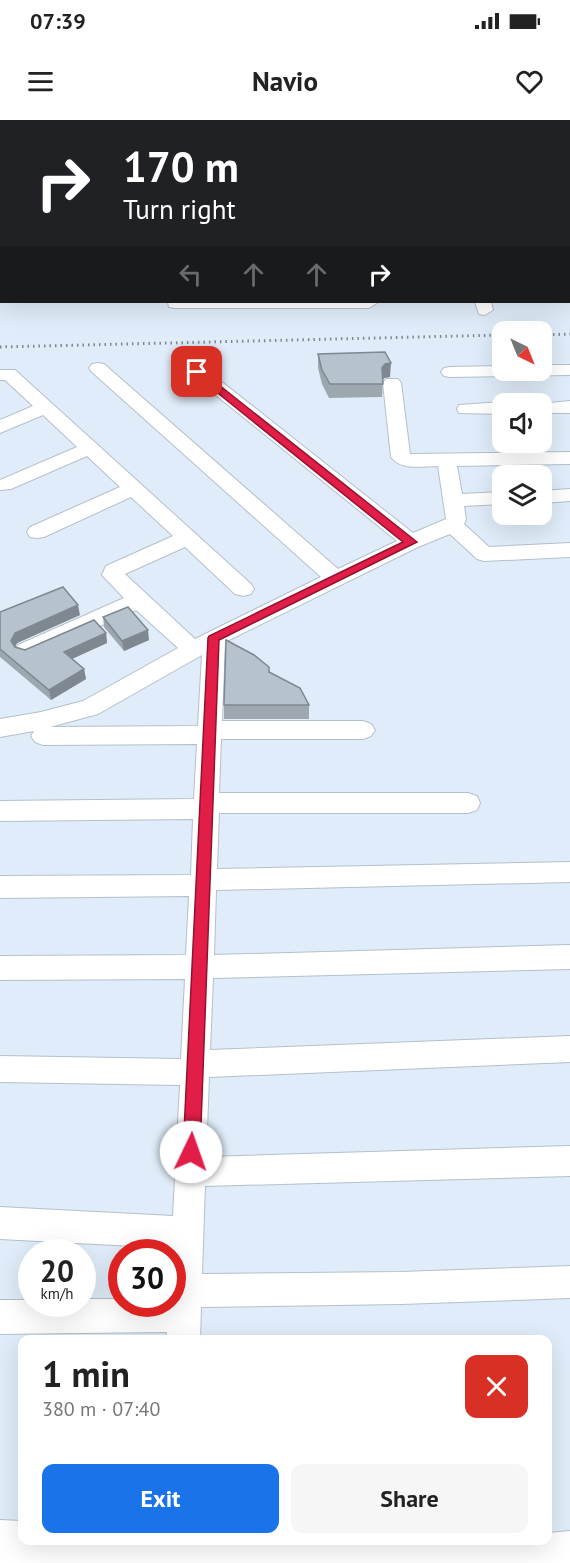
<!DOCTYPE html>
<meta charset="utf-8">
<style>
:root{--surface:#fff;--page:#f6f6f6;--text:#222;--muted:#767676;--accent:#1a73e8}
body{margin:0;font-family:"PT Sans",sans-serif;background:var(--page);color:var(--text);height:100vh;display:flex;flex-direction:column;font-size:22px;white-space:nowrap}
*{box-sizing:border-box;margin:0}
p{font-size:20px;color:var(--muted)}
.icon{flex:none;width:33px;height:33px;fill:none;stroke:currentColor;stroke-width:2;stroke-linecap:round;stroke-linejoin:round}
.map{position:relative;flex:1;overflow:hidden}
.panel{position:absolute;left:18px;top:1215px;width:534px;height:210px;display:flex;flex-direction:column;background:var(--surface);border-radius:12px;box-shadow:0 6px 24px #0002}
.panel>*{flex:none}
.hud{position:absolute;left:0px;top:0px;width:570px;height:183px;box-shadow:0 6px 24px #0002;background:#202124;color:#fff;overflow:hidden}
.needle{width:39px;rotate:137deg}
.controls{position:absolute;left:492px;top:201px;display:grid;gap:12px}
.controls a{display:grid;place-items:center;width:60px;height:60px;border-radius:12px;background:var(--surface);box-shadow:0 6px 24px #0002;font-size:30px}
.speed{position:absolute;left:18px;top:1119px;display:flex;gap:12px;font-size:30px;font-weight:700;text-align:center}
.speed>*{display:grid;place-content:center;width:78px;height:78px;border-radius:50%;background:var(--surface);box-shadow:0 6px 24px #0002;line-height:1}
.speed small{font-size:15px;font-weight:400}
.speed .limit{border:9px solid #d22;background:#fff;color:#111}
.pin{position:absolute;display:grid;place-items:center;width:51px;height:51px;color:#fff;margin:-26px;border-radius:12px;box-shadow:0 3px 9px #0006}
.me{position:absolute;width:66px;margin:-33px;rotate:3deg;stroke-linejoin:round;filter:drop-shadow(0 0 4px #0008)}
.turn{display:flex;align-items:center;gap:21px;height:126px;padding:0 24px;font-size:27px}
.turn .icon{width:78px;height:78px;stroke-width:2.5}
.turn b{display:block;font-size:42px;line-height:51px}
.lanes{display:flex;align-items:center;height:57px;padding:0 24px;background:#0003;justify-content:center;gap:30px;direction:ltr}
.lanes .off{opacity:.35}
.round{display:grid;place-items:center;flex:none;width:63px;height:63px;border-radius:12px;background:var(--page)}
.head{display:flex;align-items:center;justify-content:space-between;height:102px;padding:0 24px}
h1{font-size:36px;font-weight:700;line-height:45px}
.cta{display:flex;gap:12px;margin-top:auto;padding:12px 24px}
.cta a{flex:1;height:69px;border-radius:12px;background:var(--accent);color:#fff;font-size:24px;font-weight:700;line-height:69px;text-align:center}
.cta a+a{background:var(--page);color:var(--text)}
.status{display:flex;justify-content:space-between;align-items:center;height:42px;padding:0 30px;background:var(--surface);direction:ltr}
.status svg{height:16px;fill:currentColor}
header{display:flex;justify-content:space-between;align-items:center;height:78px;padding:0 24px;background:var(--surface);font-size:27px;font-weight:700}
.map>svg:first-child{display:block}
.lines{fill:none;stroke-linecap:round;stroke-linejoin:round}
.minor-casing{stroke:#b3c0cb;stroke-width:2}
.tertiary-casing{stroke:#b3c0cb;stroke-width:2}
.minor{fill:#fff;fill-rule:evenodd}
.tertiary{fill:#fff;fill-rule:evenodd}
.rail{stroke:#7f8790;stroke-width:3;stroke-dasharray:1.5 4;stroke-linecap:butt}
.wall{fill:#9da7b0}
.shaded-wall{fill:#7f8890}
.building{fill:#b6c2cd;stroke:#7f8890;stroke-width:1.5}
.route{fill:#e11d48;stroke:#92132f;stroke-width:1.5}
</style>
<div class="status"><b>07:39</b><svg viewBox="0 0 49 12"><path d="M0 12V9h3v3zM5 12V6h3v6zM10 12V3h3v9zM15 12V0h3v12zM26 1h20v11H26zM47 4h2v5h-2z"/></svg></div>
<header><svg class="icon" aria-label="menu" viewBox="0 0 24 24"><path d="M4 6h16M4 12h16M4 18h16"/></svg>Navio<svg class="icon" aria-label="heart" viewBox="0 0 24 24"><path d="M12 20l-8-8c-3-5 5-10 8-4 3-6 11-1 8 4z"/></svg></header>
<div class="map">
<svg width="570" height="1443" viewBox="0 0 570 1443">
<rect width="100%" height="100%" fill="#e0ecf9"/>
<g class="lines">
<defs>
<path id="minor" d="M126 0H141L143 2H127Z
M455 0H469V2H455Z
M568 25H570V33H568Z
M568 48H570V56H568Z
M568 73H570V81H568Z
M568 101H570V111H568Z
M0 128H2V138H0Z
M568 129H570V139H568Z
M568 160H570V170H568Z
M0 164H2V174H0Z
M168 182H376L377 183 369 188H175L169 187Z
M475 182H491L493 190 485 195 479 194Z
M98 243 104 244 338 449 397 421 191 255 188 251 191 247H203L413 413 446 399 438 346C423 346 401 351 391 337L383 263 386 259H398L401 263 410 334 570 332V344L457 346 462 374 502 372V384L464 386 466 399 464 404 489 427 570 423V437L484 441 477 439 450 414 418 427 225 522 222 601H363L371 604 375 610 371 616 363 619H221L219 673H468L477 676 480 683 477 690 468 693H219L217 749 570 742V762L216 770 214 835 570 825V849L213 858 210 930 570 916V942L209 957 206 1037 570 1026V1056L205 1066 202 1154 401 1152 570 1146V1178L401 1184 201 1187 200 1220H166L167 1212 0 1214V1180H32V1184H82V1179H122V1184H172L171 1128 0 1119V1087L173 1096 180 965 0 962V936L181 939 185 859 0 860V836L186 835 189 776 0 778V756L191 755 193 699 0 701V681L194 679 197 624 43 625 35 622 31 616 34 611 0 617V599L41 592 83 581 178 528 136 490 34 535 26 538 18 535 15 530 18 525 124 478 102 455 106 446 173 416 131 377 44 417 37 418 30 417 27 412 30 407 120 367 87 336 11 369 0 370V360L77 327 43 295 0 313V300L33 286 5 260H0V250H15L251 464 254 469 251 474 243 476 235 474 185 427 125 454 195 519 321 457 92 252 89 248 92 244ZM202 535 198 606 50 607 98 594Z
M542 245H570V255L450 257 444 256 441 252 444 248 450 247 502 246V250H542Z
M570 281V293H542V284H538Z
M502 282 506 284H502V294L459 293 457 289 459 285Z
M570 369V381L542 383V371Z"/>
<path id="tertiary" d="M0 1400 22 1401V1420H548V1413L570 1411V1443H0Z"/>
</defs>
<!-- minor casing -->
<use href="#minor" class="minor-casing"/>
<!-- tertiary casing -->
<use href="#tertiary" class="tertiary-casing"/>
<!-- minor -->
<use href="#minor" class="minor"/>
<!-- tertiary -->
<use href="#tertiary" class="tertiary"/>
<!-- rail -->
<path class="rail" d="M542 215 570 214
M0 227 502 215"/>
</g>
<!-- wall -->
<path class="wall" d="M318 234 390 257 384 258 383 259 382 277 329 278 322 264 318 248Z
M0 492 80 495 17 523 15 527 25 530 106 513 107 523 72 539 84 549 86 559 51 580 0 537Z
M103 497 149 520 124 531 104 507Z
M269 552 309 585V599H224V585Z"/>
<!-- shaded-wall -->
<path class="shaded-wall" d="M391 243 390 257 384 258 381 262 382 248 385 244Z
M78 485 80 495 17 523 13 531 11 521 15 513Z
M148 510 149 520 124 531 122 521Z
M106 513 107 523 65 542 64 532Z
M84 549 86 559 51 580 49 570Z"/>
<!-- building -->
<path class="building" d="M385 232 391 243 385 244 382 248 383 264H330L322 250 318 234Z
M63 467 78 485 15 513 11 521 15 527 25 530 94 500 106 513 64 532 84 549 49 570 0 529V492Z
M128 487 148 510 122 521 103 497Z
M226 520 254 535 269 547V552L300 568 309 585H224Z"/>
<!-- route -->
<path class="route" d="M194 250H200L417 422 219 520 200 1032 197 1038 191 1040 186 1038 183 1032 208 518 209 516 403 422 194 254Z"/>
</svg>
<div class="controls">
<a><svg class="needle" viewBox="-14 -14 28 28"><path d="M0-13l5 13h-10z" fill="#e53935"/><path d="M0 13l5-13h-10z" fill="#767676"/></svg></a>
<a><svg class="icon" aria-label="sound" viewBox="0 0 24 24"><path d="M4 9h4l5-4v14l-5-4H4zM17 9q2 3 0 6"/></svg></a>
<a><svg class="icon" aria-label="layers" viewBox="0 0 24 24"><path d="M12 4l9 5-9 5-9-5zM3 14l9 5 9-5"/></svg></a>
</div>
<div class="speed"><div>20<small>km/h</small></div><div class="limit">30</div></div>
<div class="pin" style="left:197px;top:252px;background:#d93025"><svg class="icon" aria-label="arrive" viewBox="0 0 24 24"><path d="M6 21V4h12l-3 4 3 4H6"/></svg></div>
<svg class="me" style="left:191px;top:1032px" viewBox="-20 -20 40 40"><circle r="19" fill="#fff"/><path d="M0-13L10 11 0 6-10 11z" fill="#e11d48"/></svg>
<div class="hud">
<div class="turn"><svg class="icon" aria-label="right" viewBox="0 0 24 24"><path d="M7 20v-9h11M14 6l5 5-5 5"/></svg><div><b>170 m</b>Turn right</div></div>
<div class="lanes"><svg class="icon off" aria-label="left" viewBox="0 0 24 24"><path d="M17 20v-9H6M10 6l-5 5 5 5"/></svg><svg class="icon off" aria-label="ahead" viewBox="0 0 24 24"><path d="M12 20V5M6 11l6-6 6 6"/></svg><svg class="icon off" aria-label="ahead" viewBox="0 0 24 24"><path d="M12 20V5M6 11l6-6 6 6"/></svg><svg class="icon" aria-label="right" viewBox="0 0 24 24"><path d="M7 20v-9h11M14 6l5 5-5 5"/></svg></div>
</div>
<section class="panel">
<div class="head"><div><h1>1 min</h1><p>380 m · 07:40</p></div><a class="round" style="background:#d93025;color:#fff"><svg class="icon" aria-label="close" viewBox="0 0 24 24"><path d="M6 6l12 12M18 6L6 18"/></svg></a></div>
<div class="cta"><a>Exit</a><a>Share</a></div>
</section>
</div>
